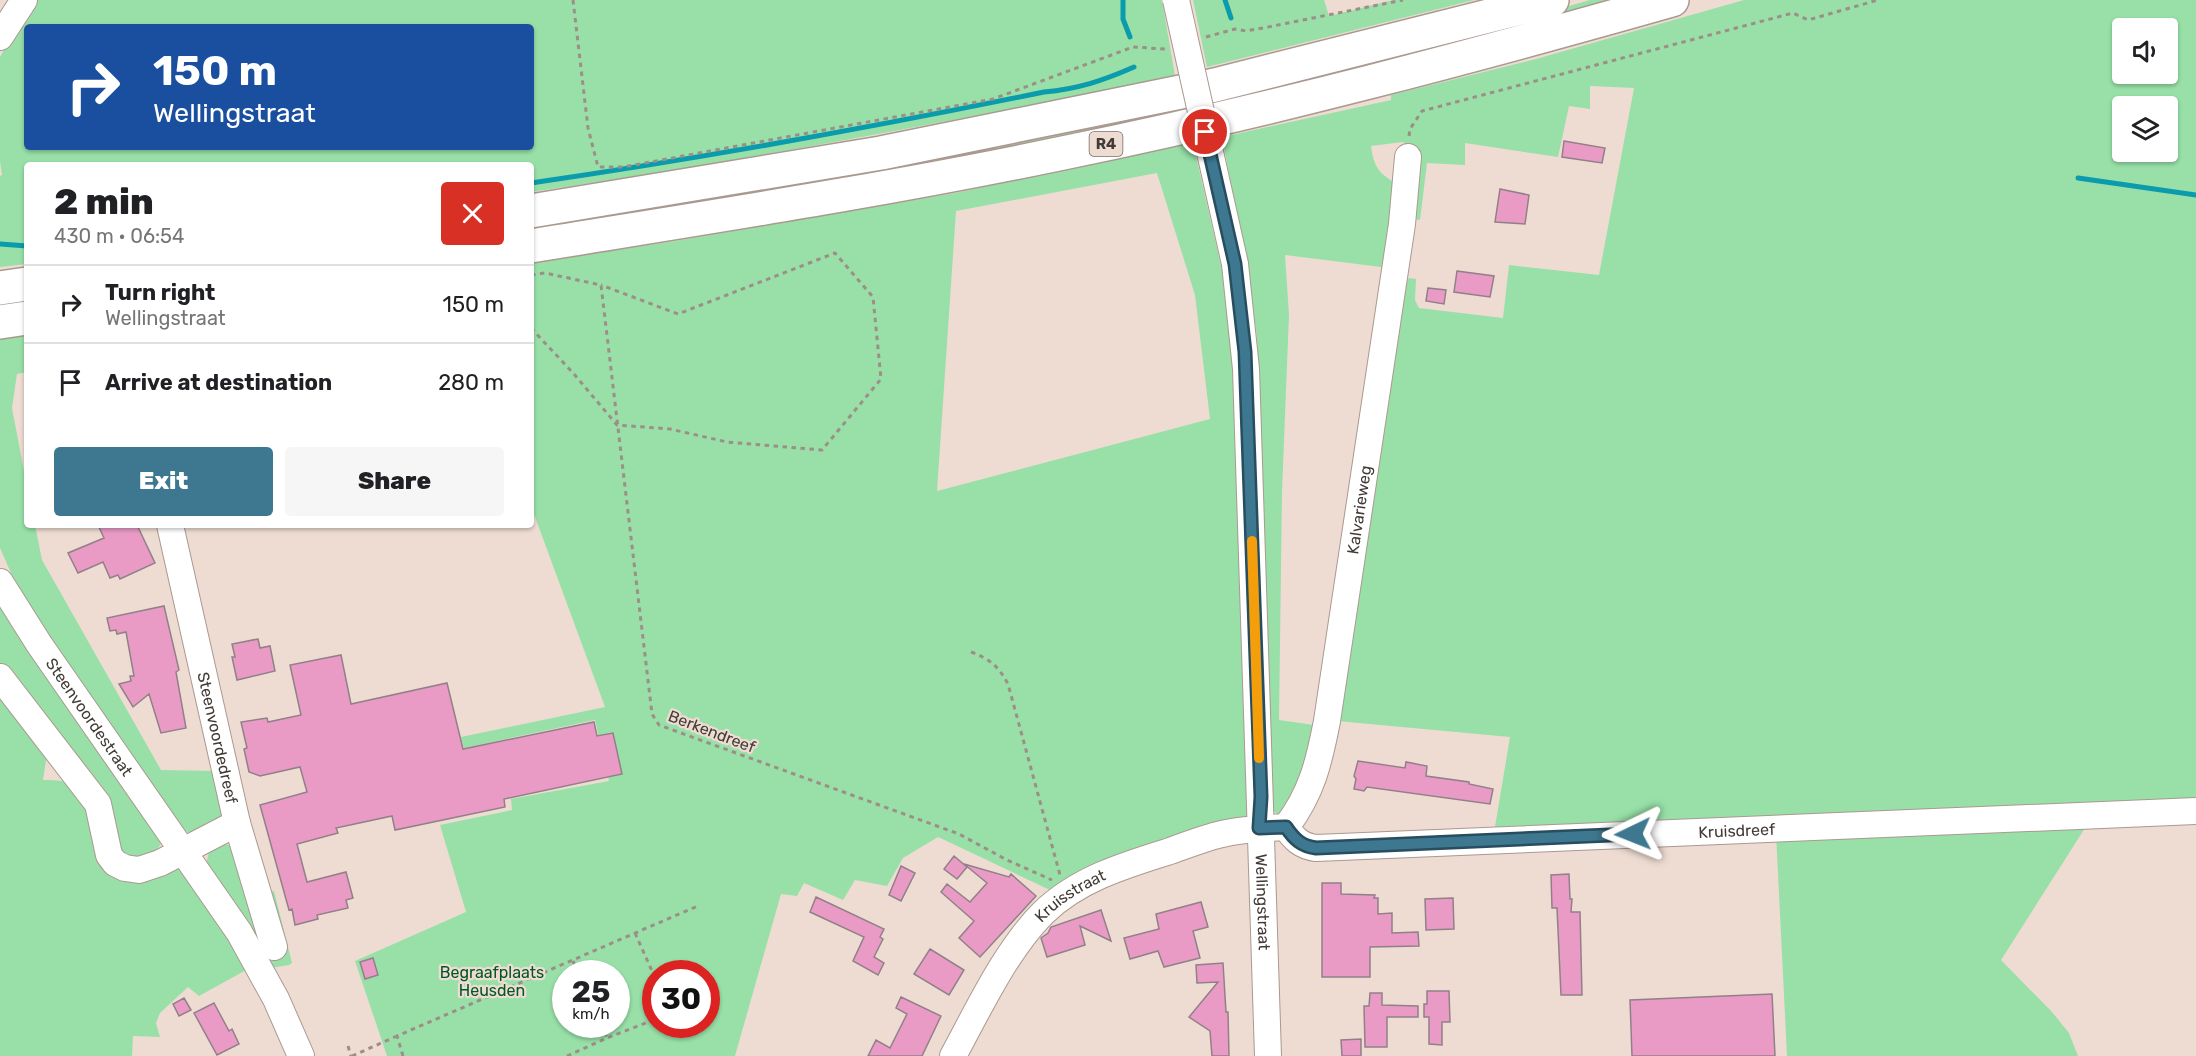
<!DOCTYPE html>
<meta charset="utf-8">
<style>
:root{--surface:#fff;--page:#f6f6f6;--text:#202124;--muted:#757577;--line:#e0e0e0;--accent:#3d7790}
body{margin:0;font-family:Rubik,sans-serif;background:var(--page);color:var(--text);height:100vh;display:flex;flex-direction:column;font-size:22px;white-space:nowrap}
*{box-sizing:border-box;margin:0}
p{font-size:20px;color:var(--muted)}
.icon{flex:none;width:33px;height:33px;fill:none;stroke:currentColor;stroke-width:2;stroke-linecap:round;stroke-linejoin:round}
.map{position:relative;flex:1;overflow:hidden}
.sheet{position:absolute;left:24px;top:162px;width:510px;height:366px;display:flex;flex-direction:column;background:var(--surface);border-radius:6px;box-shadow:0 2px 4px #0004}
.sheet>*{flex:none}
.banner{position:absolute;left:24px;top:24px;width:510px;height:126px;border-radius:6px;box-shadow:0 2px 4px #0004;background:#1a4fa0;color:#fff;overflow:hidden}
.controls{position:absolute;left:2112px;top:18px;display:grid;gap:12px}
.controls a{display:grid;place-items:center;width:66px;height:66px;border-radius:6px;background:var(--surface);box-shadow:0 2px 4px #0004;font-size:30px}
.speed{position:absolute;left:552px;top:960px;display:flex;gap:12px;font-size:30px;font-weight:700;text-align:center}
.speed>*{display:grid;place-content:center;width:78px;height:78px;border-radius:50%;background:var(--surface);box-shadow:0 2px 4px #0004;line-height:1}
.speed small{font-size:15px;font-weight:400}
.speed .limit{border:9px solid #d22;background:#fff;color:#111}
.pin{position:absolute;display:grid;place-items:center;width:51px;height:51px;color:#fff;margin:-26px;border:3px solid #fff;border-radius:50%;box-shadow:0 2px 6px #0007}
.me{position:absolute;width:66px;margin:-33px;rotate:268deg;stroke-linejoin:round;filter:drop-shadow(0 0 4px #0008)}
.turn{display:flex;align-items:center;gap:21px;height:126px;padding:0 30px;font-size:27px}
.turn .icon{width:78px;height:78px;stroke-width:2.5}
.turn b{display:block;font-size:42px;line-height:51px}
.round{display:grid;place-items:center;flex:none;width:63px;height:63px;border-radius:6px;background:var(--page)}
.summary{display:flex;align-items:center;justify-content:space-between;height:102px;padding:0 30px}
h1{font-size:36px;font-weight:800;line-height:45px}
.action{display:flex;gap:12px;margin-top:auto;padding:12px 30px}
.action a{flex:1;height:69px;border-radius:6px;background:var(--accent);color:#fff;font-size:24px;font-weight:800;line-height:69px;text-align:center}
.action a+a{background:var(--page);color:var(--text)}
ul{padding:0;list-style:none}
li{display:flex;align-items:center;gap:18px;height:78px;padding:0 30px;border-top:2px solid var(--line)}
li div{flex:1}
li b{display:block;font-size:22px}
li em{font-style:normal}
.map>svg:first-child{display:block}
.green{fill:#98e0a8;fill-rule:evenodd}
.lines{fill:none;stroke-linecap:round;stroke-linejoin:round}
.stream{stroke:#0a9bad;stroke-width:5}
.building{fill:#e99bc6;stroke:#918088;stroke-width:1.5}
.minor-casing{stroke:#aa9990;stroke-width:28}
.highway-casing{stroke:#aa9990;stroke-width:36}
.path{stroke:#9c8f88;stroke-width:3;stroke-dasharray:4.5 4.5;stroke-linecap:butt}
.minor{stroke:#fff;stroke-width:26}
.highway{stroke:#fff;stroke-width:33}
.minor-bridge-casing{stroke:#aa9990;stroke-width:28;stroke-linecap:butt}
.minor-bridge{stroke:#fff;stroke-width:26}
.route-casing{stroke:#284d5e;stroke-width:15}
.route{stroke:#3d7790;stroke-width:10}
.slow{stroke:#f59e0b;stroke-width:10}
.labels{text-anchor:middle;stroke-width:4.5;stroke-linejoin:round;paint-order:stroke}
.shield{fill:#eedcd2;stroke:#766b66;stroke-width:1.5}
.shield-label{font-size:15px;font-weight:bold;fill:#423b37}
.street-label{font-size:16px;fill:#423b37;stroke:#eedcd2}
.park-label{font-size:16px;fill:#005725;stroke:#eedcd2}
</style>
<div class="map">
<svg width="2196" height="1056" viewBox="0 0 2196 1056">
<rect width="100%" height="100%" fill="#eedcd2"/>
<!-- green -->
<path class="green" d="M32 0H1162L1175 76C961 120 747 160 531 192V165H27V264L0 267V176L2 175 0 161V57ZM27 27H531V147H27Z
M1193 0H1324L1329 16 1393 0H1474L1207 67Z
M1590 0H1628L1386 66 967 159 531 233V223L1534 16Z
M1744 0H2196V806L1626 828 1495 827 1510 737 1337 721 1404 287 1409 278 1416 279 1415 300 1419 308 1503 318 1509 265 1599 275 1634 88 1590 86V109L1569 106 1558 157 1465 143V165L1427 163 1420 220 1408 218 1415 154 1403 142 1371 146C1374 169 1380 174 1400 186L1389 268 1285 255 1289 315 1282 491 1279 720 1321 726 1318 744 1282 814H1278L1272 810 1257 336 1247 267 1222 137 1391 100V95L1536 59ZM2122 28H2168V74H2122ZM2122 106H2168V152H2122Z
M1193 143 1231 310 1250 809 1244 819 1121 861 1050 890 938 837 903 858 887 886 855 880 843 900 804 883 797 896 781 894 735 1056H387L355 961 466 912 440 825 512 810 511 799 609 781 595 720 464 748 461 737 605 707 531 506V263L675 241 955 193ZM1157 173 1195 295 1210 419 937 491 956 211ZM566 974H616V1024H566ZM656 974H706V1024H656Z
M27 334V372L17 374 12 408 27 487V525H35L42 560 161 770 218 771 223 816 198 834 190 833 182 829 86 693 18 589 0 548V338Z
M0 604 164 839 154 854 123 862 0 667Z
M0 690 48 747 43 780C56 780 70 780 80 790L106 857 181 870 248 969 199 996 188 987 160 1013 156 1023 160 1037 133 1036 132 1056H0Z
M2196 817V824L2085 828 2001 960 2052 1012 2069 1033 2078 1056H1787L1776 833Z
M223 844 230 845 266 893 274 891 292 963 289 965 271 968 206 865 209 851Z"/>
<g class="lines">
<!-- stream -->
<path class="stream" d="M1123 0V19L1130 37
M1225 0 1231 18
M2078 178 2196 195
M531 183C703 158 874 127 1044 92 1078 89 1102 81 1134 67
M0 244 27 246"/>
</g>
<!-- building -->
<path class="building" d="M1564 141 1605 148 1602 163 1562 157Z
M1500 189 1529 195 1525 224 1495 222Z
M1457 271 1494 276 1490 297 1454 292Z
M1428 288 1446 290 1444 304 1426 301Z
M98 525H137L155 563 120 579 118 575 110 578 103 562 78 573 68 553 104 538Z
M164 606 179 670 176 672 186 728 161 733 149 694 133 707 119 684 131 681 130 676H134L126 632 117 634 116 630 110 631 107 618Z
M258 639 260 648 270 646 275 671 237 680 232 657H235L232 644Z
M341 655 351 704 447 683 463 749 594 722 597 736 613 733 622 774 504 799 505 807 395 830 392 816 336 828 338 833 297 844 307 882 346 872 353 898 346 900 348 908 317 915 318 919 295 925 292 909 289 910 260 805 307 792 300 767 260 776 249 772 244 749 247 748 241 722 267 718 268 722 301 715 290 665Z
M1358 761 1405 768 1406 762 1427 766 1426 776 1469 782V784L1493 789 1490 804 1367 787 1364 791 1354 789 1356 779 1354 776Z
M954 856 967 867 957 879 944 869Z
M964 864 1009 877 1011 874 1036 896 980 957 959 938 974 921 941 892 947 884 970 902 987 883Z
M901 866 915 873 901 901 889 895Z
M1569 874 1570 899H1572L1571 912H1580L1582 995H1561L1557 908H1552L1551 875Z
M1322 883H1341V894L1375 895 1374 898H1378V914L1392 913V933L1418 932 1419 946 1370 947V977H1322Z
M816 897 884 929 880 937 883 939 874 957 884 963 878 975 853 961 864 937 810 912Z
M1453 898 1454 929 1426 930 1425 899Z
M1201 902 1208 927 1193 931 1200 958 1164 967 1158 951 1130 959 1124 938 1159 929 1156 914Z
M1101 910 1111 941 1080 926 1085 945 1047 957 1041 938 1048 933 1051 927Z
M930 949 964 970 949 995 914 974Z
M373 958 378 975 365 979 360 962Z
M1223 963 1226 1012H1228L1229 1056H1212L1210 1031 1189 1017 1218 982 1197 983 1196 965Z
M1427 991H1449L1450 1022H1442V1045L1429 1044V1017H1424V1004H1427Z
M1370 993H1382V1005L1418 1006V1017H1387V1047H1365L1364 1006H1369Z
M1772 994 1775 1056H1632L1630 1000Z
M901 997 941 1016 922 1056H868L876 1040 890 1048 907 1014 896 1008Z
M184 998 191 1010 179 1016 173 1004Z
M214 1003 229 1031 232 1029 239 1044 217 1055 194 1013Z
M1361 1039V1056H1342L1341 1040Z"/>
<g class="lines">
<defs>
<g id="minor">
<path d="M0 37 24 0"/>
<path id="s1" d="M1235 264 1246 369 1268 1056"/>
<path id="s2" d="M170 525 237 823 274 947"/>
<path id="s3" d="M0 582 39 644 239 932 276 999 301 1056"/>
<path d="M0 677 98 804 109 855 115 863 125 868 139 870 160 863 237 823"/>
<path id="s4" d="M1286 827C1294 839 1301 846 1316 848L2196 811"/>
<path id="s5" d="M953 1056C978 1010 1006 950 1043 913 1078 879 1125 865 1170 851 1187 845 1204 838 1222 834 1243 829 1265 828 1286 827 1312 793 1319 762 1327 721L1402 224 1408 157"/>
</g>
<path id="highway" d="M531 211 881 153 1215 85 1552 0
M531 246C709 217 887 190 1063 153 1268 111 1471 57 1672 0
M0 288 27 284
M0 322 27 318"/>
</defs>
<!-- minor casing -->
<use href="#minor" class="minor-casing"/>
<!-- highway casing -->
<use href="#highway" class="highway-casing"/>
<!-- path -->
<path class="path" d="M573 0 588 128 598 167H623L993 99 1133 47 1165 49
M1206 37 1235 29 1246 31 1263 28 1403 0
M1409 136 1410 129 1422 111 1793 13 1808 20 1878 0
M531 275 545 273 601 285 652 714 659 725 959 834 1007 860 1052 880
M531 328 574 374 617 425 670 429 727 442 822 450 881 379 873 297 835 253 678 314 601 285
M971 652C990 659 999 667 1008 684L1060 875
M635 933 656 980
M573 961 579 974
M601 1024 607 1038
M348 1046 351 1056
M352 1056 397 1036
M403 1056 397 1036 700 905
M567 1056 607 1038 656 1019"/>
<!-- minor -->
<use href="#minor" class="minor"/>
<!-- highway -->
<use href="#highway" class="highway"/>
<defs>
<path id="minor-bridge" d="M1176 0 1235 264"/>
</defs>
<!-- minor-bridge casing -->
<use href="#minor-bridge" class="minor-bridge-casing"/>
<!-- minor-bridge -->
<use href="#minor-bridge" class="minor-bridge"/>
</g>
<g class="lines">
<defs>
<path id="route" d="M1205 132 1235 264 1245 352 1261 797 1259 828 1286 827C1294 839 1301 846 1316 848L1633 834"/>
</defs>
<!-- route casing -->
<use href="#route" class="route-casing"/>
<!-- route -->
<use href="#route" class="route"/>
<!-- slow -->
<path class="slow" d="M1252 541 1259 758"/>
</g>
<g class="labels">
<!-- shield labels -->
<rect class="shield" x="1089.5" y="132" width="33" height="24" rx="4.5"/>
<g class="shield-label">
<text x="1106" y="149">R4</text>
</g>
<!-- street labels -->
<g class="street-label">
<text dy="6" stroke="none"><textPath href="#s5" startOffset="760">Kalvarieweg</textPath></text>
<text dy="6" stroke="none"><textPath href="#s3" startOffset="162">Steenvoordestraat</textPath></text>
<text transform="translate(712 731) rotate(21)" y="6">Berkendreef</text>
<text dy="6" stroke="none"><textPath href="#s2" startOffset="218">Steenvoordedreef</textPath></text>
<text dy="6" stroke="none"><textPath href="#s4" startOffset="459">Kruisdreef</textPath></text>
<text dy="6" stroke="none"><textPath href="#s5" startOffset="202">Kruisstraat</textPath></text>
<text dy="6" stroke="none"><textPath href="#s1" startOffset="639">Wellingstraat</textPath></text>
</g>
<!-- park labels -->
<g class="park-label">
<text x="492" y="978">Begraafplaats<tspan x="492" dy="18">Heusden</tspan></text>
</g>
</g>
</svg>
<div class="controls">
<a><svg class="icon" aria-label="sound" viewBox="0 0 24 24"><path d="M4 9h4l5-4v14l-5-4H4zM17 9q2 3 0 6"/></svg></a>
<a><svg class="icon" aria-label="layers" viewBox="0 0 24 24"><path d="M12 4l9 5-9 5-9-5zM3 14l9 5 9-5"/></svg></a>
</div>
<div class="speed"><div>25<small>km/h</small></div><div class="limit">30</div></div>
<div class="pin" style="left:1205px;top:132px;background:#d93025"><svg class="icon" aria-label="arrive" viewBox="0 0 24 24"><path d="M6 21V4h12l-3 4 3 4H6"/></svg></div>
<svg class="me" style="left:1633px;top:834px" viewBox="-20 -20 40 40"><path d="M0-17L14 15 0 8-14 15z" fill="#3d7790" stroke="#fff" stroke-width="4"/></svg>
<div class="banner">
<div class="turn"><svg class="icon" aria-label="right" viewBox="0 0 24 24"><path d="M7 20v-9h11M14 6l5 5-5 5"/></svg><div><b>150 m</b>Wellingstraat</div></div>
</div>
<section class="sheet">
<div class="summary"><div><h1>2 min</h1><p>430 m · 06:54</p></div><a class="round" style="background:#d93025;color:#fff"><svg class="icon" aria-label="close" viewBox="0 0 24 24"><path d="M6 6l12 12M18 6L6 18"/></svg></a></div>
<ul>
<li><svg class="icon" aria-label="right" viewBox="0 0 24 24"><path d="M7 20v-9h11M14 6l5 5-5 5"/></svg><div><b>Turn right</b><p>Wellingstraat</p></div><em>150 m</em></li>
<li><svg class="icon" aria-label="arrive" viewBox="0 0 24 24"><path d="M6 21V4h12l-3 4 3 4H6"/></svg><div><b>Arrive at destination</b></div><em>280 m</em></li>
</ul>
<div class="action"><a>Exit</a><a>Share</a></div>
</section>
</div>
